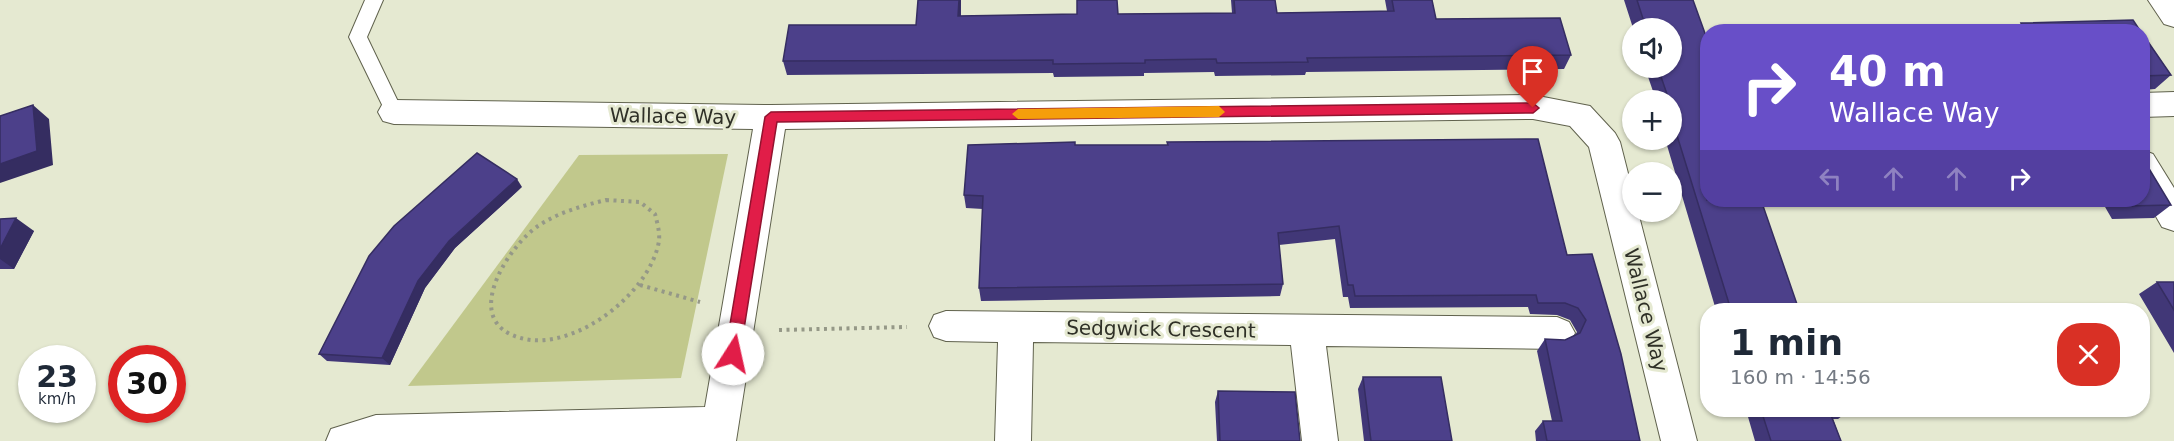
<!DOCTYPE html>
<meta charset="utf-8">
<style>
:root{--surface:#fff;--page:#f6f6f7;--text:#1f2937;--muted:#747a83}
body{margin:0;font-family:"DejaVu Sans",sans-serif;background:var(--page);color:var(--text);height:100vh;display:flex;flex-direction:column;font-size:22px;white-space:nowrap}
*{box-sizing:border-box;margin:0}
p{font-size:20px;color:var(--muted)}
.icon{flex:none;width:33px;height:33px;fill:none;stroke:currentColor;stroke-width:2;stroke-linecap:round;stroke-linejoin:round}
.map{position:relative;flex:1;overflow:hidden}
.drawer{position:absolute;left:1700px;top:303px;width:450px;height:114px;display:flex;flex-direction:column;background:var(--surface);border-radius:24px;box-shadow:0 2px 4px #0004}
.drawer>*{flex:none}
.top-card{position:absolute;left:1700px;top:24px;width:450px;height:183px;border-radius:24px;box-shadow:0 2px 4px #0004;background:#684fc8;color:#fff;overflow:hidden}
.tools{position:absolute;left:1622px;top:18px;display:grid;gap:12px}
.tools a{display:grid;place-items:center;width:60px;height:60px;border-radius:50%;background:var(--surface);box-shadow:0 2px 4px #0004;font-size:30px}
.speed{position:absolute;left:18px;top:345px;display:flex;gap:12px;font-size:30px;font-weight:700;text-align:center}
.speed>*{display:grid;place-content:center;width:78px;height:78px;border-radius:50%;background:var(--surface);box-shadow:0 2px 4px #0004;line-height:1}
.speed small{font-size:15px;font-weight:400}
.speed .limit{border:9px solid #d22;background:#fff;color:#111}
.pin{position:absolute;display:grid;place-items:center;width:51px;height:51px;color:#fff;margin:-62px -26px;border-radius:50% 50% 50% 0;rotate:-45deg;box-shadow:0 0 6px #0007}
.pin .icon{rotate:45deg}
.me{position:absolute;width:66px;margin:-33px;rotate:10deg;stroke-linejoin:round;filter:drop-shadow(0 0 4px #0008)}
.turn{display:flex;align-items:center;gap:21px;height:126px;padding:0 30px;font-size:27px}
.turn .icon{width:78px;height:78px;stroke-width:2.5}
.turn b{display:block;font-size:42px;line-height:51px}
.lanes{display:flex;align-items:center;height:57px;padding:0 30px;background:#0003;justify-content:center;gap:30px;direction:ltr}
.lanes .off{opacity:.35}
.round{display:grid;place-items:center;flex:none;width:63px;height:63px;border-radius:24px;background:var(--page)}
.overview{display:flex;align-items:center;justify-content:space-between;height:102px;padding:0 30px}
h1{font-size:36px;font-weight:800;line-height:45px}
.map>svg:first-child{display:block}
.green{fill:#c1c88c}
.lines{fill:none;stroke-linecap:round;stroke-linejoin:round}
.service-casing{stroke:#60624d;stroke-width:2}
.minor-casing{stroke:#60624d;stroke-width:2}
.path{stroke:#959887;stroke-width:4;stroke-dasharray:3 4.5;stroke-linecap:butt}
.service{fill:#fff;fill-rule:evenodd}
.minor{fill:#fff;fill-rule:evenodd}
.wall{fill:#413777}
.shaded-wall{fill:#352d61}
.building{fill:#4c408a;stroke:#352d61;stroke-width:1.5}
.route{fill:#e11d48;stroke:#92132f;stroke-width:1.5}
.slow{fill:#f59e0b}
.labels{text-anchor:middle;stroke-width:6;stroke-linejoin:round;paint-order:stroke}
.street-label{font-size:20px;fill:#2f3027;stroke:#e5e9d1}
</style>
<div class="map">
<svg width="2174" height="441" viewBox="0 0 2174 441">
<rect width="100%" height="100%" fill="#e5e9d1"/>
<!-- green -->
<path class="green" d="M728 154 681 378 408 386 579 155Z"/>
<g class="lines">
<defs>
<path id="service" d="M365 0H383L367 37 403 112 400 117 394 119 388 117 349 37Z"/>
<path id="minor" d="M2148 0H2174V27L2164 24Z
M2174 92V116L2142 117V93Z
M1533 95 1590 106 1615 133 1620 142 1632 189V212H1638L1697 441H1661L1589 147 1570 126 1533 119 785 129 736 441H326L331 429 376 415 705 407 753 129 394 124 383 121 378 112 383 103 394 100 771 105Z
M2142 150 2153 154 2174 188V231L2162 227 2142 192Z
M946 311 1557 317 1569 322 1575 333 1569 344 1557 349 1326 346 1338 441H1302L1291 345 1033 342 1031 441H995L998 342 946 341 934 337 929 326 934 315Z"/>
</defs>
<!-- service casing -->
<use href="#service" class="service-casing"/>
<!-- minor casing -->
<use href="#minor" class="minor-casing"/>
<!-- path -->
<path class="path" d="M606 200 640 202 655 214C657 222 660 232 659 241 650 296 564 361 510 334 465 312 511 244 538 226 559 212 582 206 606 200Z
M640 285 700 302
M779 330 907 327"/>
<!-- service -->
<use href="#service" class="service"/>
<!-- minor -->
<use href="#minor" class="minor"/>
</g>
<!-- wall -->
<path class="wall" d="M961 0V16L1232 13 1231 0H1275L1277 13 1387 11 1385 0H1432L1436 19 1571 55 1564 69 1306 72 1305 75 1215 76 1214 72 1144 73V76L1054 77 1053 73 787 75 783 61 916 25Z
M1624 0H1693L1707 200 1799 310H1716L1666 142 1668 140H1671V100H1656L1645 68H1671V28H1633Z
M2021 23 2141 32H2014Z
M2142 33 2171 75 2155 89 2142 90Z
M1075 145 1567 255 1640 441H1536L1535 431 1543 421H1552L1537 351 1545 339 1565 340 1575 335 1577 332 1570 320 1557 315 1530 314 1528 307 1350 308 1348 297H1343L1335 239 1279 245 1283 284 1280 296 981 301 979 288 983 209 966 208 964 195Z
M522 187 455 248 425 288 390 365 327 361 319 354Z
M2101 200H2142L2171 205 2154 218 2112 219Z
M0 219 34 231 14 269H0Z
M2157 282H2174V353L2139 294Z
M1363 377 1452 441H1364L1358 389Z
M1218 391 1300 441H1217L1215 402Z
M1746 410H1850L1838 419H1833L1841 441H1755Z"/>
<!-- shaded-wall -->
<path class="shaded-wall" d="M959 0H961L960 30 958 16Z
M33 105 49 119 53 165 0 183V164Z
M517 179 522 187 455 248 425 288 390 365 382 358 418 281 449 241Z
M16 218 34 231 14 269 0 259V249Z"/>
<!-- building -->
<path class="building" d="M918 0H959L958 16 1077 14V0H1117L1118 14 1235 13 1234 0H1275L1277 13 1394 11 1392 0H1432L1436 19 1560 18 1571 55 1307 58 1308 62 1217 63 1216 59 1145 60V63L1053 64V60L783 61 789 25H916Z
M1637 0H1693L1707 39V200H1761L1799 310H1731L1675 129H1678L1671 108V100H1669L1658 68H1671V28H1646Z
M2133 20 2141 32H2026L2021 23Z
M2142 33 2171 75 2142 76Z
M33 105 37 151 0 164V116Z
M1538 139 1567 255 1592 254 1621 354 1640 441H1547L1543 421H1562L1545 339 1565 340 1580 333 1586 320 1578 308 1565 303H1538L1536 295 1355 296 1353 285H1348L1339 226 1278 233 1283 284 979 288 983 196 964 195 968 145 1075 142V145H1168L1167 142Z
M477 153 517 179 449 241 418 281 382 358 319 354 369 256 394 226Z
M2142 157 2171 205 2129 206 2125 200H2142Z
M16 218 0 249V219Z
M2157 282H2174V310Z
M1363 377H1441L1452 441H1371Z
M1218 391 1295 392 1300 441H1220Z
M1761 410H1829L1841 441H1771Z"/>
<!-- route -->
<path class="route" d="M1533 103 1539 108 1533 113 777 122 740 354 738 358 733 360 727 358 725 354 765 117 771 112Z"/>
<!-- slow -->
<path class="slow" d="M1219 106 1225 112 1219 117 1018 119 1012 114 1018 109Z"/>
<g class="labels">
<!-- street labels -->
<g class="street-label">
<text transform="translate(673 116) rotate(1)" y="7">Wallace Way</text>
<text transform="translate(1646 310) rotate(76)" y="7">Wallace Way</text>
<text transform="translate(1161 329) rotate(1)" y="7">Sedgwick Crescent</text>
</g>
</g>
</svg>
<div class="tools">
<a><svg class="icon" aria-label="sound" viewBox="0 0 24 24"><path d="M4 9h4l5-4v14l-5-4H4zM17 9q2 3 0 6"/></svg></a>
<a>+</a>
<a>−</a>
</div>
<div class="speed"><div>23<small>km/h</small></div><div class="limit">30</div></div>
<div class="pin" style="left:1533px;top:108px;background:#d93025"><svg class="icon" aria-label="arrive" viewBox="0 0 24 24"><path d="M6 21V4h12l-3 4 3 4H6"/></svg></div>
<svg class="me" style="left:733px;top:354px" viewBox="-20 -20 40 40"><circle r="19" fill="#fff"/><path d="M0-13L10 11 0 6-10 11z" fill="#e11d48"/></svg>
<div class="top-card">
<div class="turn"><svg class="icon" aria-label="right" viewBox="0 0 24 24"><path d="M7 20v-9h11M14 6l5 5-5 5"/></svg><div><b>40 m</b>Wallace Way</div></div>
<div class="lanes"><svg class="icon off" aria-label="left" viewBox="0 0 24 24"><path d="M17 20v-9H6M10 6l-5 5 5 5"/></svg><svg class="icon off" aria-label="ahead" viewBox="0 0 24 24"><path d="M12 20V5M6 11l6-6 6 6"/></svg><svg class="icon off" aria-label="ahead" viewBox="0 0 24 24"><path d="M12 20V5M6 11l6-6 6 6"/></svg><svg class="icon" aria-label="right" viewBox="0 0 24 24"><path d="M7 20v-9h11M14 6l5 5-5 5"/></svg></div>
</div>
<section class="drawer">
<div class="overview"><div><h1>1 min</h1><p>160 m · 14:56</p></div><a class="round" style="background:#d93025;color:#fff"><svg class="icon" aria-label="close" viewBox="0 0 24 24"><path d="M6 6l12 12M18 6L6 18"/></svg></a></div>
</section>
</div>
